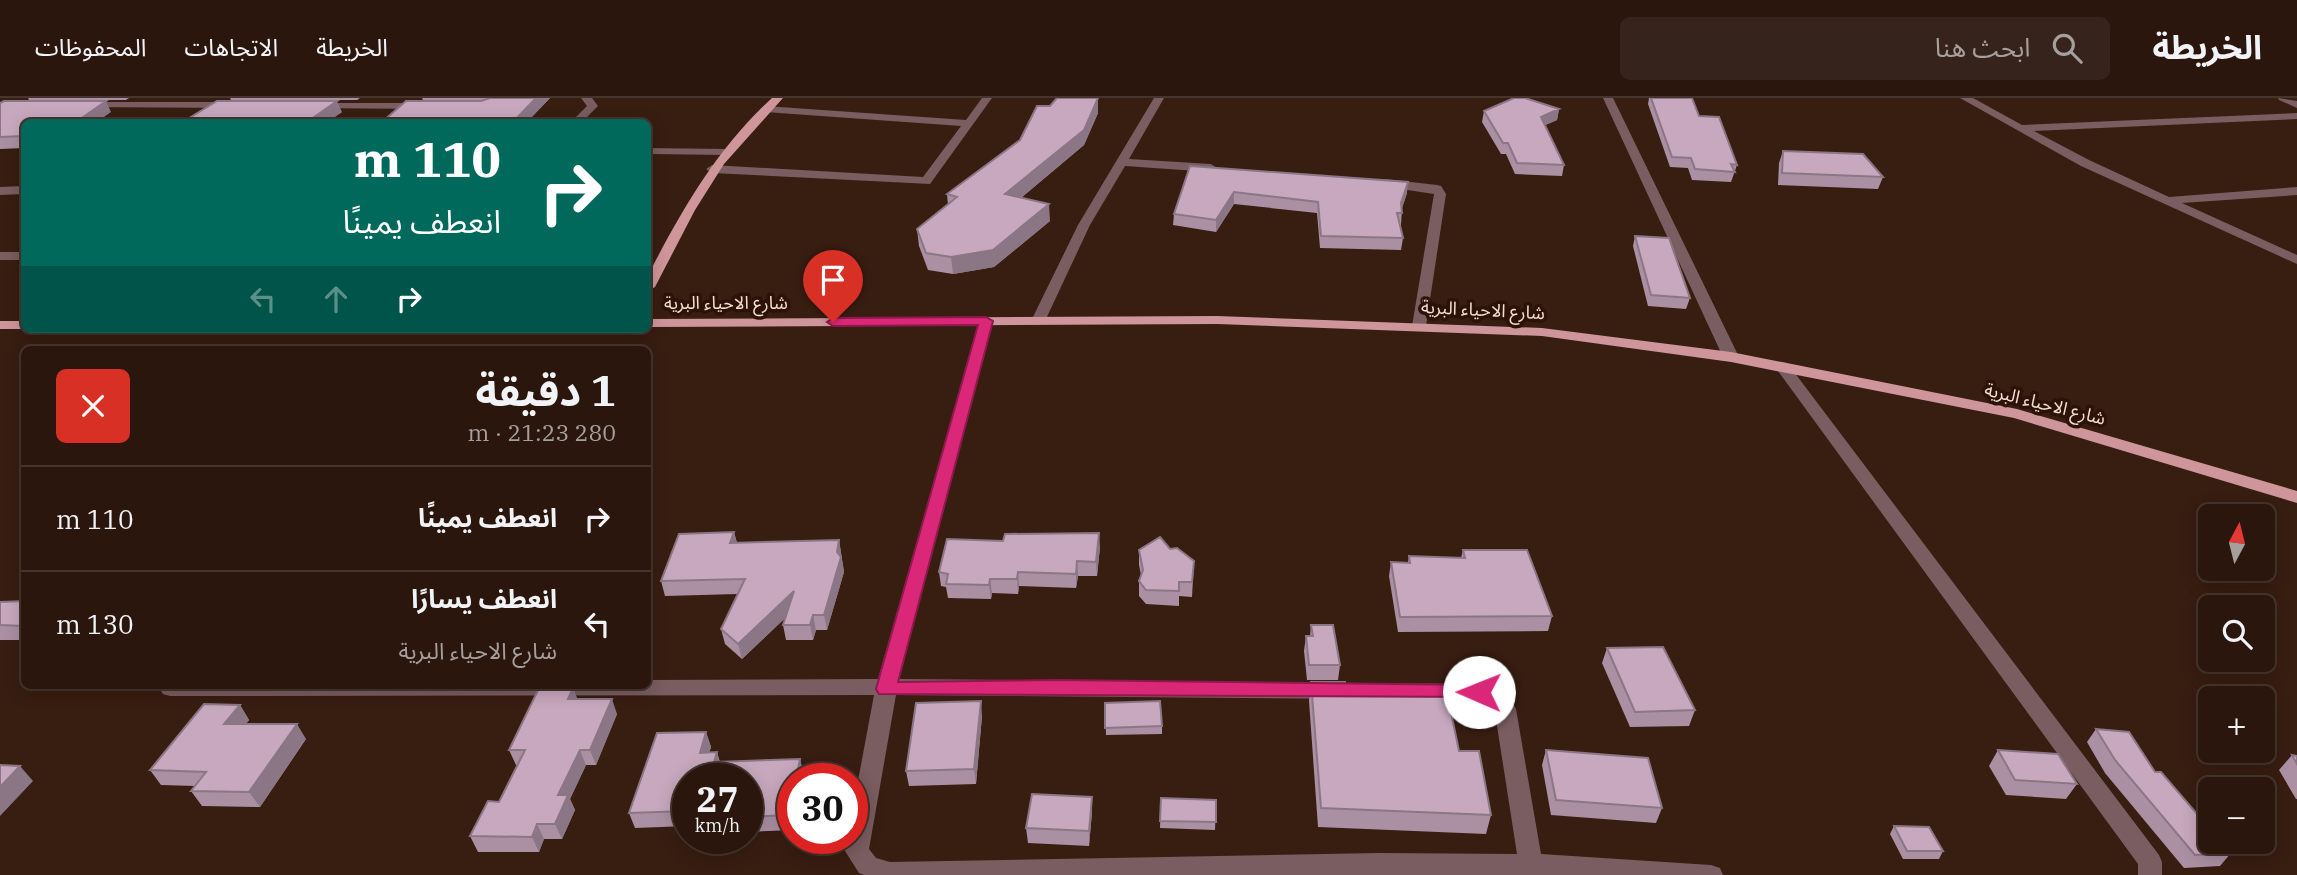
<!DOCTYPE html>
<html lang="ar">
<meta charset="utf-8">
<style>
:root{--surface:#2a160d;--page:#36231b;--text:#f1f3f6;--muted:#a59f9d;--line:#46352e}
body{margin:0;font-family:"IBM Plex Serif","Noto Sans Arabic",serif;background:var(--page);color:var(--text);direction:rtl;height:100vh;display:flex;flex-direction:column;font-size:26px;white-space:nowrap}
*{box-sizing:border-box;margin:0}
p{font-size:23px;color:var(--muted)}
.icon{flex:none;width:38px;height:38px;fill:none;stroke:currentColor;stroke-width:2;stroke-linecap:round;stroke-linejoin:round}
.map{position:relative;flex:1;overflow:hidden;direction:ltr}
.details{position:absolute;left:21px;top:248px;width:630px;height:343px;display:flex;flex-direction:column;background:var(--surface);border-radius:10px;box-shadow:0 4px 18px #0003,0 0 0 2px var(--line);direction:rtl}
.details>*{flex:none}
.banner{position:absolute;left:21px;top:21px;width:630px;height:214px;border-radius:10px;box-shadow:0 4px 18px #0003,0 0 0 2px var(--line);direction:rtl;background:#00695c;color:#fff;overflow:hidden}
.needle{width:46px;rotate:7deg}
.fabs{position:absolute;left:2198px;top:406px;display:grid;gap:14px}
.fabs a{display:grid;place-items:center;width:77px;height:77px;border-radius:10px;background:var(--surface);box-shadow:0 4px 18px #0003,0 0 0 2px var(--line);font-size:35px}
.speed{position:absolute;left:672px;top:665px;display:flex;gap:14px;font-size:35px;font-weight:700;text-align:center}
.speed>*{display:grid;place-content:center;width:91px;height:91px;border-radius:50%;background:var(--surface);box-shadow:0 4px 18px #0003,0 0 0 2px var(--line);line-height:1}
.speed small{font-size:18px;font-weight:400}
.speed .limit{border:10px solid #d22;background:#fff;color:#111}
.pin{position:absolute;display:grid;place-items:center;width:60px;height:60px;color:#fff;margin:-72px -30px;border-radius:50% 50% 50% 0;rotate:-45deg;box-shadow:0 0 7px #0007}
.pin .icon{rotate:45deg}
.me{position:absolute;width:77px;margin:-38px;rotate:271deg;stroke-linejoin:round;filter:drop-shadow(0 0 5px #0008)}
.turn{display:flex;align-items:center;gap:24px;height:147px;padding:0 35px;font-size:32px}
.turn .icon{width:91px;height:91px;stroke-width:2.5}
.turn b{display:block;font-size:49px;line-height:60px}
.lanes{display:flex;align-items:center;height:66px;padding:0 35px;background:#0003;justify-content:center;gap:35px;direction:ltr}
.lanes .off{opacity:.35}
.round{display:grid;place-items:center;flex:none;width:74px;height:74px;border-radius:10px;background:var(--page)}
.summary{display:flex;align-items:center;justify-content:space-between;height:119px;padding:0 35px}
h1{font-size:42px;font-weight:700;line-height:52px}
ul{padding:0;list-style:none}
li{display:flex;align-items:center;gap:21px;height:105px;padding:0 35px;border-top:2px solid var(--line)}
li div{flex:1}
li b{display:block;font-size:26px}
li em{font-style:normal}
header{display:flex;align-items:center;gap:42px;box-sizing:border-box;height:98px;padding:0 35px;background:var(--surface);border-bottom:2px solid var(--line)}
header strong{font-size:33px}
nav{display:flex;gap:38px;margin-inline-start:auto;font-size:24px}
.search{width:490px;height:63px;background:var(--page);display:flex;align-items:center;gap:18px;box-sizing:border-box;padding:0 24px;border-radius:10px;color:var(--muted);font-size:26px}
.map>svg:first-child{display:block}
.lines{fill:none;stroke-linecap:round;stroke-linejoin:round}
.minor{fill:#795d60;fill-rule:evenodd}
.major{fill:#ce959b;fill-rule:evenodd}
.wall{fill:#ab90a3}
.shaded-wall{fill:#8b7685}
.building{fill:#c7a8be;stroke:#8b7685;stroke-width:2}
.route{fill:#db2777;stroke:#8e194d;stroke-width:2}
.labels{text-anchor:middle;stroke-width:7;stroke-linejoin:round;paint-order:stroke}
.street-label{font-size:18px;fill:#f1ded6;stroke:#2d1307}
</style>
<header>
<strong>الخريطة</strong>
<div class="search"><svg class="icon" aria-label="search" viewBox="0 0 24 24"><circle cx="10" cy="10" r="6"/><path d="M15 15l6 6"/></svg>ابحث هنا</div>
<nav><a>الخريطة</a><a>الاتجاهات</a><a>المحفوظات</a></nav>
</header>
<div class="map">
<svg width="2297" height="777" viewBox="0 0 2297 777">
<rect width="100%" height="100%" fill="#381d11"/>
<g class="lines">
<!-- minor -->
<path class="minor" d="M581 0H592L598 8 582 24H571L587 8Z
M982 0H992L930 86 712 75 706 71 712 67 923 79 961 28 765 14 760 11 765 8 966 22Z
M1154 0H1164L1129 61 1211 66 1217 70 1211 74 1125 68 1090 127 1045 223 1038 227 1033 226 1031 223 1078 127Z
M1603 0H1613L1739 259 1736 262 1731 264 1723 259Z
M1960 0H1973L2022 27 2297 15V21L2034 33 2089 62 2169 99 2297 89V97L2182 105 2297 157V166L2081 68Z
M2278 0 2297 3V10L2279 2Z
M84 4H234L239 7 234 10 80 9V5Z
M315 5H423L428 8 423 11 311 10 310 8Z
M648 50 726 51 732 54 726 57 648 56Z
M1385 81 1437 87 1441 88 1446 96 1426 228 1419 232 1412 228 1434 96 1381 88V82Z
M24 88V96L0 97V89Z
M0 154H24V162H0Z
M986 220 993 224 899 581 1480 586 1513 605 1516 611 1541 756 1711 767 1720 770 1723 777H864L859 775 845 753 847 740H852V715L874 597 170 598 163 596 159 590 648 588V582L878 581 979 224ZM896 597 1476 602 1495 615 1517 756 1378 755 890 764 876 760 869 751Z
M1783 264 1788 266 2159 757 2162 764V777H2138V766L1775 269Z"/>
<!-- major -->
<path class="major" d="M772 0H783L724 66 695 112 655 189 648 193V177C682 112 717 50 772 0Z
M1217 218 1542 230 1731 254 2017 311 2297 393V405L2014 320 1731 264 1542 238 1217 226 648 229V221Z
M0 223H24L26 231H0Z"/>
</g>
<!-- wall -->
<path class="wall" d="M28 0H129L126 2H29Z
M230 0H360L357 2H231Z
M422 0H550L527 24 423 2Z
M1098 0V15L1084 47 1021 100 1050 123 994 169 953 176 928 172 919 148 917 131 948 107 947 96 1020 42 1050 8Z
M1649 0H1692L1699 18 1737 67 1731 84 1692 82 1688 70 1670 69 1648 6Z
M0 5 111 14 24 24V50L0 51Z
M1559 11 1557 22 1545 27 1564 67 1562 78 1515 76 1506 56H1501L1482 24 1484 13Z
M342 14 327 24H187L186 22Z
M1783 53 1883 79 1878 91 1778 87 1779 65Z
M1190 68 1407 95 1402 110 1401 127H1400L1403 140 1401 152 1320 150 1317 115 1234 106 1216 134 1173 127 1174 116Z
M1635 138 1690 200 1686 211 1648 208 1633 148Z
M734 434 737 445 839 442 844 474 827 532H816L813 542H786L783 527 785 520 742 561 725 546 721 531 738 496 665 498 661 483Z
M1100 449 1097 478H1078L1076 490 1019 488 1018 496 992 495 991 501 948 500 946 489 941 488 939 474Z
M1170 451 1194 463 1192 499 1179 498V508L1146 506 1139 498V483L1141 477 1139 467V452Z
M1463 452 1552 518 1548 533 1398 534 1389 478 1391 464H1408L1409 458 1461 460Z
M24 503V542H0V504Z
M1311 527 1340 567 1338 582H1307L1304 553 1306 538H1310Z
M1607 550 1695 612 1689 628 1630 629 1602 565Z
M1311 584 1346 592 1459 653 1491 717 1486 736 1318 729 1309 603Z
M573 590 577 601 617 616 596 667H586L570 701 575 712 562 741H544L539 754H478L470 738 499 704 518 667H516L509 652Z
M1105 605 1162 628V636L1106 637Z
M240 607 249 622 246 626 306 641 260 709 202 708 191 693 195 688 161 687 150 672Z
M982 618 976 686 909 688 906 673Z
M2096 631 2155 674 2231 755 2220 768 2184 770 2105 675 2087 644Z
M706 634 711 649 709 655 717 654 720 664 804 676 803 681H793V732L747 734V681H688V728L635 730 629 715Z
M1546 652 1662 710 1656 725 1551 717 1542 667Z
M1998 652 2077 686 2066 701 2006 697 1989 668Z
M2292 657 2297 658V701H2296L2279 672Z
M1161 700 1216 702 1215 732 1160 730Z
M1092 714 1089 748 1028 745 1026 730Z
M1894 728 1943 753 1939 761H1903L1890 736Z"/>
<!-- shaded-wall -->
<path class="shaded-wall" d="M536 0H550L527 24H513Z
M1098 0V15L1084 47 1006 112 1005 96Z
M106 3 111 14 97 24H76Z
M337 3 342 14 327 24H307Z
M1559 11 1557 22 1539 30 1541 19Z
M1408 84 1407 95 1400 116 1401 105Z
M1234 94V106L1216 134V122Z
M1049 106 1050 123 994 169 953 176 951 159Z
M734 434 738 449 730 445Z
M1099 435 1100 449 1097 478 1096 464Z
M839 442 844 474 827 532 824 517Z
M1077 463 1078 478 1076 490V476Z
M1018 474 1019 488 1018 496 1017 481Z
M990 481 992 495 991 501 989 487Z
M794 493 798 508 742 561 738 546Z
M813 517 816 532 813 542 810 527Z
M573 590 579 605 568 601Z
M612 601 617 616 596 667 590 652Z
M981 603 982 618 976 686 974 671Z
M240 607 249 622 234 641 224 626Z
M297 626 306 641 260 709 249 694Z
M706 634 711 649 705 670 700 655Z
M580 652 586 667 570 701 575 712 562 741 555 726 558 697Z
M717 654 721 670 714 664Z
M800 661 804 676 803 681H796Z
M20 668 33 683 0 718V689Z
M793 698V731L789 717Z
M1092 699V714L1089 748V733Z
M537 726 544 741 539 754 532 739Z"/>
<!-- building -->
<path class="building" d="M490 0H536L513 24H382L406 3H481Z
M1057 0H1098L1084 32 1005 96 1049 106 993 152 951 159 926 155 917 131 957 99 947 96 1020 42 1037 8H1050Z
M1514 0H1525L1559 11 1541 19 1564 67 1517 65 1508 45H1503L1484 13Z
M1651 0H1692L1699 18 1719 19 1737 67 1731 66 1735 74 1695 71 1691 60 1672 59Z
M4 3H106L76 24H24V38L0 39V5Z
M217 3H337L307 24H204L207 22H186Z
M1783 53 1863 56 1883 79 1782 75Z
M1190 68 1408 84 1401 105 1402 115H1397L1403 140 1321 138 1318 104 1234 94 1216 122 1174 116Z
M1635 138 1669 140 1690 200 1651 197Z
M734 434 730 445 839 442 837 454 841 459 824 517H813L810 527H783L794 493 738 546 721 531 745 481 661 483 679 436Z
M1099 435 1096 464 1077 463 1076 476 1018 474 1017 481H990L989 487 946 486 948 476 939 474 947 441 1003 443 1005 436Z
M1160 439 1170 451 1177 450 1194 463 1192 484H1179V493L1146 492 1139 483 1143 472 1139 452Z
M1463 452H1527L1552 518 1400 519 1391 464 1410 465 1409 458 1465 460Z
M24 503V528L0 527V504Z
M1311 527H1333L1340 567H1309L1306 538H1313Z
M1663 549 1695 612 1635 614 1607 550Z
M1311 584H1345L1346 592 1447 595 1459 653H1479L1491 717 1321 710Z
M539 590H573L568 601H612L590 652H580L558 697H568L555 726H537L532 739 470 738 488 703 499 704 525 652H509Z
M981 603 974 671 906 673 916 605Z
M1160 603 1162 628 1105 630V605Z
M204 606 240 607 224 626H297L249 694 191 693 206 674 150 672Z
M2096 631 2129 634 2155 674H2161L2210 731V744H2222L2231 755 2195 757 2115 662Z
M706 634 700 655 717 654 714 664 800 661 796 681H793V698L789 717 747 719V681H688V713L629 715 657 635Z
M1546 652 1648 660 1662 710 1556 702Z
M1998 652 2058 656 2077 686 2015 682Z
M2292 657 2297 658V666Z
M0 667 20 668 0 689Z
M1032 696 1092 699 1089 733 1026 730Z
M1161 700 1216 702V724L1160 723Z
M1894 728 1929 729 1943 753H1907Z"/>
<!-- route -->
<path class="route" d="M986 219 993 223 898 584 1058 582 1479 587 1486 589 1489 594 1486 599 879 596 876 591 978 227 833 228 827 224 833 220Z"/>
<g class="labels">
<!-- street labels -->
<g class="street-label">
<text x="726" y="211">شارع الاحياء البرية</text>
<text transform="translate(1483 212) rotate(3)" y="6">شارع الاحياء البرية</text>
<text transform="translate(2045 306) rotate(14)" y="6">شارع الاحياء البرية</text>
</g>
</g>
</svg>
<div class="fabs">
<a><svg class="needle" viewBox="-14 -14 28 28"><path d="M0-13l5 13h-10z" fill="#e53935"/><path d="M0 13l5-13h-10z" fill="#a59f9d"/></svg></a>
<a><svg class="icon" aria-label="search" viewBox="0 0 24 24"><circle cx="10" cy="10" r="6"/><path d="M15 15l6 6"/></svg></a>
<a>+</a>
<a>−</a>
</div>
<div class="speed"><div>27<small>km/h</small></div><div class="limit">30</div></div>
<div class="pin" style="left:833px;top:224px;background:#d93025"><svg class="icon" aria-label="arrive" viewBox="0 0 24 24"><path d="M6 21V4h12l-3 4 3 4H6"/></svg></div>
<svg class="me" style="left:1479px;top:594px" viewBox="-20 -20 40 40"><circle r="19" fill="#fff"/><path d="M0-13L10 11 0 6-10 11z" fill="#db2777"/></svg>
<div class="banner">
<div class="turn"><svg class="icon" aria-label="right" viewBox="0 0 24 24"><path d="M7 20v-9h11M14 6l5 5-5 5"/></svg><div><b>110 m</b>انعطف يمينًا</div></div>
<div class="lanes"><svg class="icon off" aria-label="left" viewBox="0 0 24 24"><path d="M17 20v-9H6M10 6l-5 5 5 5"/></svg><svg class="icon off" aria-label="ahead" viewBox="0 0 24 24"><path d="M12 20V5M6 11l6-6 6 6"/></svg><svg class="icon" aria-label="right" viewBox="0 0 24 24"><path d="M7 20v-9h11M14 6l5 5-5 5"/></svg></div>
</div>
<section class="details">
<div class="summary"><div><h1>1 دقيقة</h1><p>280 m · 21:23</p></div><a class="round" style="background:#d93025;color:#fff"><svg class="icon" aria-label="close" viewBox="0 0 24 24"><path d="M6 6l12 12M18 6L6 18"/></svg></a></div>
<ul>
<li><svg class="icon" aria-label="right" viewBox="0 0 24 24"><path d="M7 20v-9h11M14 6l5 5-5 5"/></svg><div><b>انعطف يمينًا</b></div><em>110 m</em></li>
<li><svg class="icon" aria-label="left" viewBox="0 0 24 24"><path d="M17 20v-9H6M10 6l-5 5 5 5"/></svg><div><b>انعطف يسارًا</b><p>شارع الاحياء البرية</p></div><em>130 m</em></li>
</ul>
</section>
</div>
